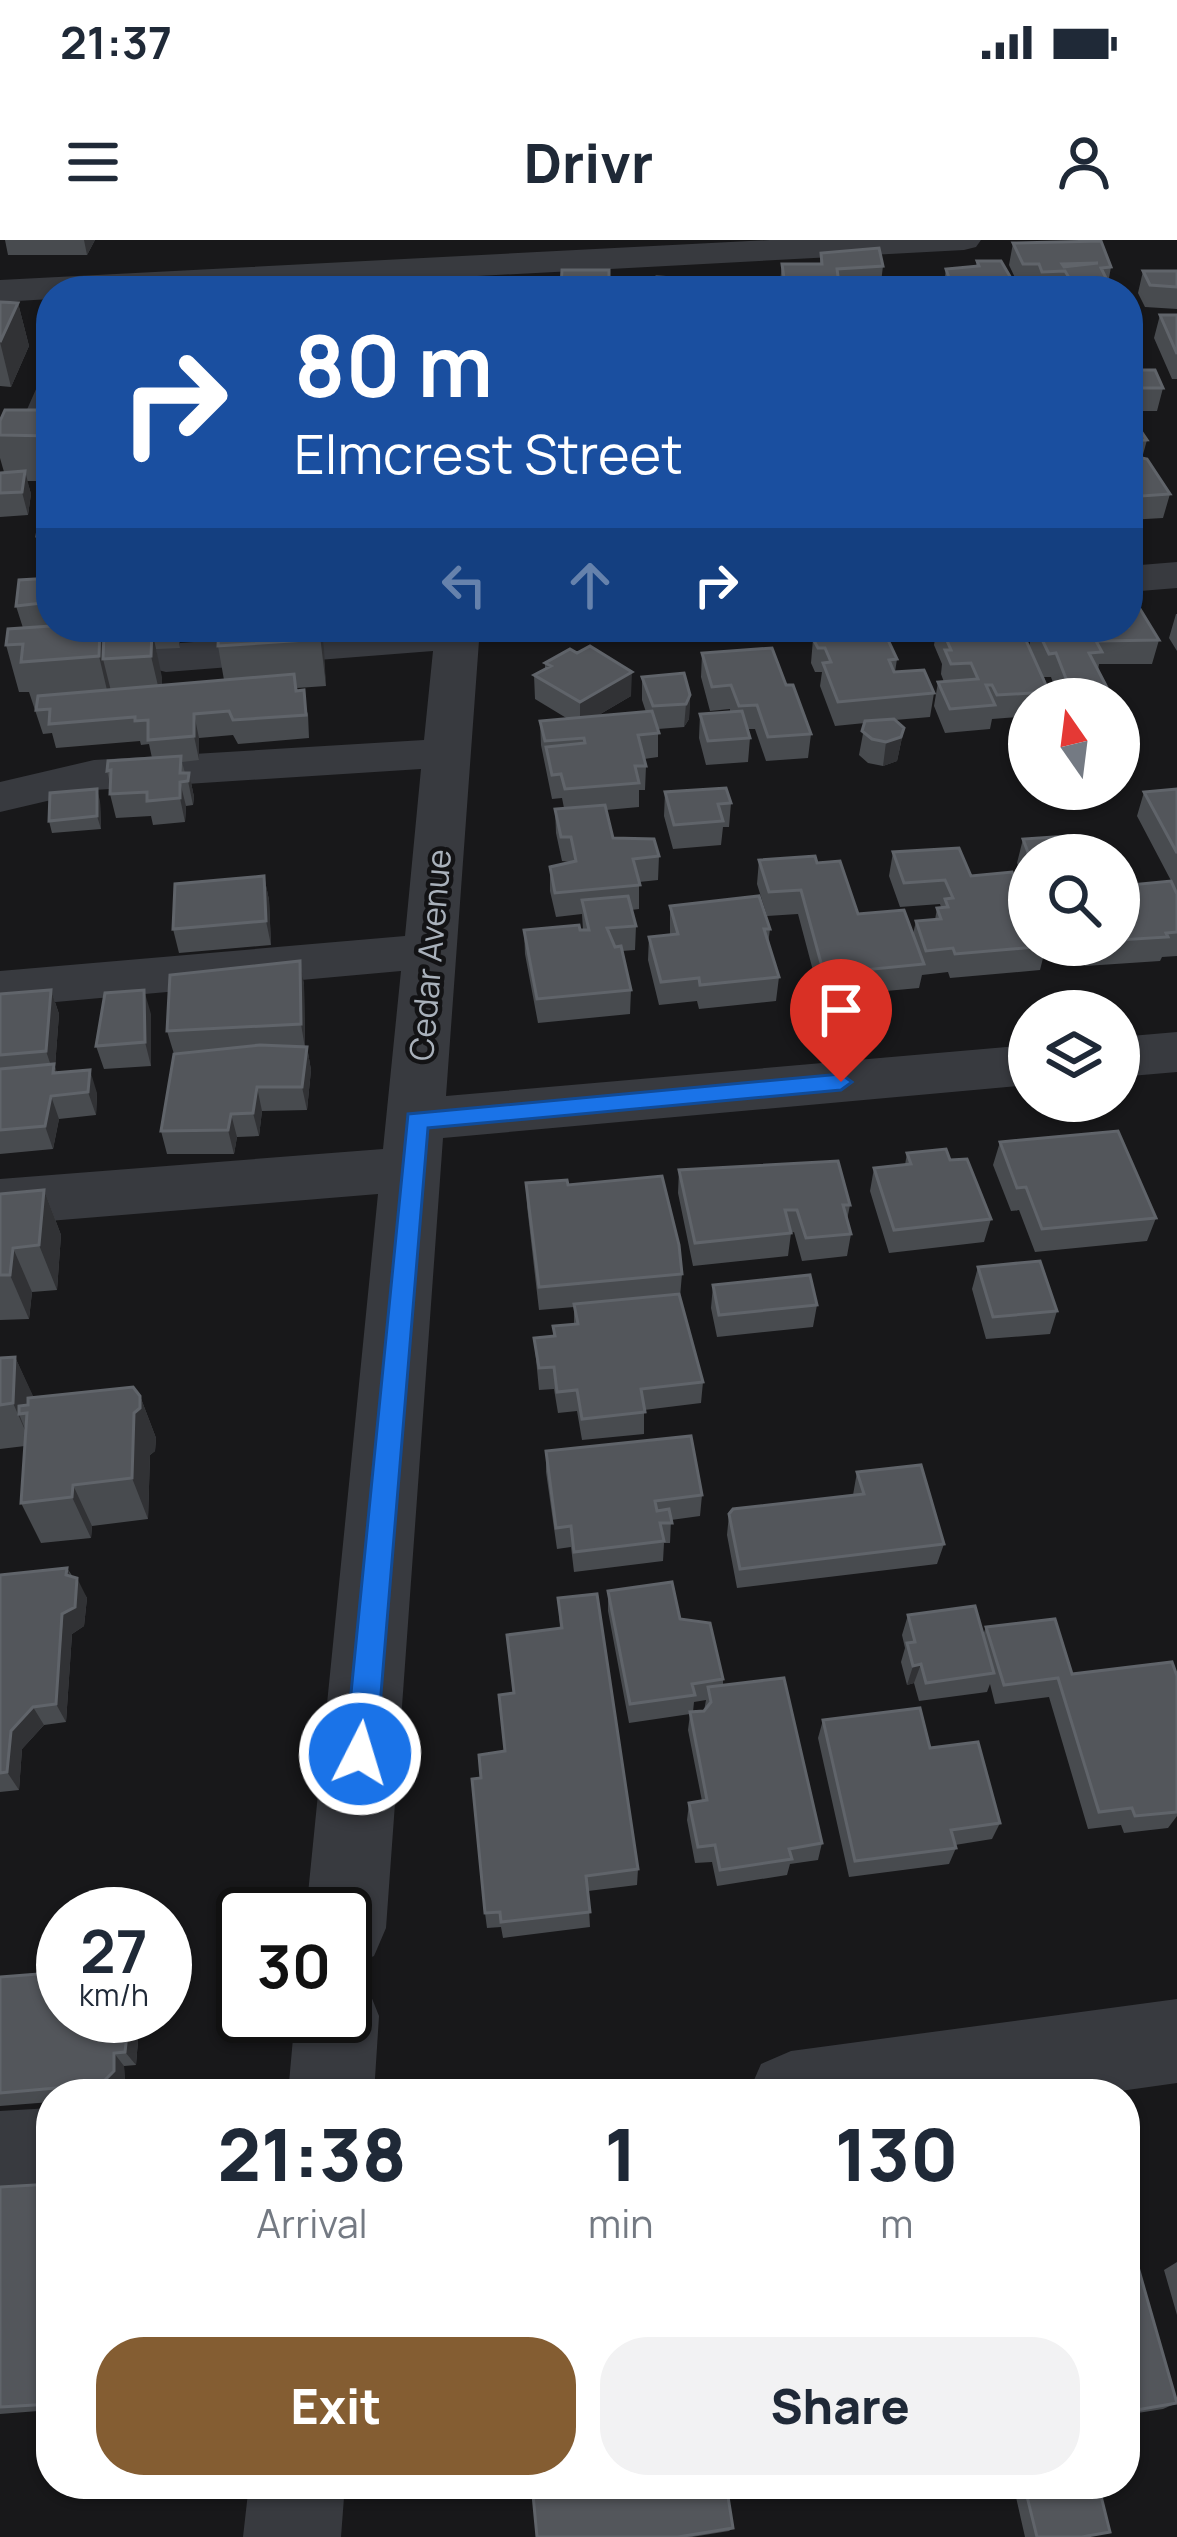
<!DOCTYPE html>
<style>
:root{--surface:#fff;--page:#f2f2f3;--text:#1f2937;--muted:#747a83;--accent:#845d32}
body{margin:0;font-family:Manrope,sans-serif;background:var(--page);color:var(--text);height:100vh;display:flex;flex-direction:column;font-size:45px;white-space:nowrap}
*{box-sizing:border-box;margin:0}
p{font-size:39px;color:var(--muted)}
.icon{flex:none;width:66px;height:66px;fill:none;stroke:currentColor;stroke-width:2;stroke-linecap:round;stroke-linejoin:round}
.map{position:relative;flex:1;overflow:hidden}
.sheet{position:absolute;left:36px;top:1839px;width:1104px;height:420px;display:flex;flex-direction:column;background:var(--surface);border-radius:48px;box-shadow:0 3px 9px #0004}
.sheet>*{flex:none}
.guide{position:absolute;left:36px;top:36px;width:1107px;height:366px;border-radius:48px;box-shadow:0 3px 9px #0004;background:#1a4fa0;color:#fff;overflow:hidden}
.needle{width:78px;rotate:346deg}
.controls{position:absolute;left:1008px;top:438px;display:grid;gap:24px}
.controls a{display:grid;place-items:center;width:132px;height:132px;border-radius:50%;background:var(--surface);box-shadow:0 3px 9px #0004;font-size:60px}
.speed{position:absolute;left:36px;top:1647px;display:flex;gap:24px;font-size:60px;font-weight:700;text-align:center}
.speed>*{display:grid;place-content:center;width:156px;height:156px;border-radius:50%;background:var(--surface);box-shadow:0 3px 9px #0004;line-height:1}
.speed small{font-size:30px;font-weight:400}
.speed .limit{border:6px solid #111;border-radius:18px;background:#fff;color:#111}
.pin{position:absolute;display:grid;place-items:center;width:102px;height:102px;color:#fff;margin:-123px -51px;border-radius:50% 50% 50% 0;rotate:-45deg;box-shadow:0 0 12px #0007}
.pin .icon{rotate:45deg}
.me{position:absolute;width:132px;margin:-66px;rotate:5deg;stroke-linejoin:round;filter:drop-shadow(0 0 9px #0008)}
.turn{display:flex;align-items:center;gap:42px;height:252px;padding:0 60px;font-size:54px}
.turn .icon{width:156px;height:156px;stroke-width:2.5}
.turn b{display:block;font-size:84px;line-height:102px}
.lanes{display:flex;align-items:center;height:114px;padding:0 60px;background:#0003;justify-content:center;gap:60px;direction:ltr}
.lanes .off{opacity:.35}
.eta{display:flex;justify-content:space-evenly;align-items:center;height:204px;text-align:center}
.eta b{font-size:72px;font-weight:800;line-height:84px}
.button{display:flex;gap:24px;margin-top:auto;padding:24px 60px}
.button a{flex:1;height:138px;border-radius:48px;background:var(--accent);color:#fff;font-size:48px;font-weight:800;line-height:138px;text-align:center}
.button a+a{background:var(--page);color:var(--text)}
.status{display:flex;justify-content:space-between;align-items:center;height:84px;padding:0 60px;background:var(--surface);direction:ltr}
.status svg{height:33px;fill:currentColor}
header{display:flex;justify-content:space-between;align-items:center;height:156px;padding:0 60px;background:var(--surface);font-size:54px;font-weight:800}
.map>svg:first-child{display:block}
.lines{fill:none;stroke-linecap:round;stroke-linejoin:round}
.minor{fill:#383a3f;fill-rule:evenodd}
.wall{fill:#484b4f;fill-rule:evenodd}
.shaded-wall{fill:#313235}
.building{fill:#53565b;stroke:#60646a;stroke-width:3;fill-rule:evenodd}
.route{fill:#1a73e8;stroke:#114b97;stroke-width:3}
.labels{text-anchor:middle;stroke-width:9;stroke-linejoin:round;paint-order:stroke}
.street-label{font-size:33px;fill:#a9b1bb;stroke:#131315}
</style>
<div class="status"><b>21:37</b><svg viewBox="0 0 49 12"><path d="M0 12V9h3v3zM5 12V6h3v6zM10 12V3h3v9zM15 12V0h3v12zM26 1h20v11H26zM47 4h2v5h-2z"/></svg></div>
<header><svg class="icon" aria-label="menu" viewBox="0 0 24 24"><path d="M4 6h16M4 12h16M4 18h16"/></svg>Drivr<svg class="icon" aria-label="person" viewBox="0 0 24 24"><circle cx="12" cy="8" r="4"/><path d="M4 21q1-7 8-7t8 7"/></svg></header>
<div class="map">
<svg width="1177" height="2297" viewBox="0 0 1177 2297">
<rect width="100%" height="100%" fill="#18181a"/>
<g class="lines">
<!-- minor -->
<path class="minor" d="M770 0H981L976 7 964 10 199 51H51V59L0 62V40Z
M51 144V211L37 207 25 174 37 147Z
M1177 322V348L1128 352V326Z
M397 387H480L446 856 1029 805V845L443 898 386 1688 374 1716 345 1728V1674H306L378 954 0 985V939L383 909 401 731 0 767V731L405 696 421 529 94 550 0 572V542L94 520 424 500 433 411 166 432 150 428 143 418 150 408 166 404Z
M1177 792V832L1119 837V797Z
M345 1738 367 1746 379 1776 374 1854H288L295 1776H345Z
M1177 1759V1843L1099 1854H748L761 1824 791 1811Z
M51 1868V1956L0 1959V1871Z
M249 2244H345L341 2297H243Z"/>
</g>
<!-- wall -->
<path class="wall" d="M5 0H95L87 15H8Z
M1013 3 1111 27 1107 49 1105 51H1037L1035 46H1019L1009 25Z
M821 13 883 26 880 51H779L782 24H820Z
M977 21 1015 45 1014 51 943 50 946 29 976 26Z
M1143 31H1177V69L1145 67 1138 53Z
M0 62 18 63 29 106 11 147 0 146Z
M1160 75H1177V139H1172L1154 98Z
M1128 130 1163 148 1157 171H1128Z
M51 170V241H27L31 254 28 275 0 277V233L4 232 0 218V181Z
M1128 172 1147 200 1142 218 1170 254 1163 278 1128 280Z
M51 279V331H47L37 296 47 288Z
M51 338V387H180V408L156 409 162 445 224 440 218 406 219 387H356L357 393 322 396 326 446 297 448 308 474 309 498 238 504 233 495 199 498V520L182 522 185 533H189L194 557 193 565 186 566 185 582 153 585 151 576 116 578 110 554V543L107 531 152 518 149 504 141 505 140 501 56 508 52 493 43 494 29 452H19L6 405 23 388 16 366Z
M1176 374H1177V411L1169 398Z
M814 387H882L897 419 895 432 934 453 930 477 895 480 904 488 897 521 883 526 868 523 859 515 865 483 835 486 820 446 822 432H815L811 423Z
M937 387H1020L1029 407 1033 387H1128L1159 400 1152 424H1099L1098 430 1113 459H1059L1051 437H1044L1049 452 1048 459H1029V476L992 479 990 489 945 493 934 466 938 442H944L941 434 942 424 934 405Z
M702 413 786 445 811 494 808 518 766 521 755 489H747L750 498 748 522 706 525 699 498 700 474 730 472V469L710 471 701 437Z
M545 423 631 456 597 476 646 472 642 460V437L690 455 689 479 684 487 658 489V517L644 519 646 526 645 550H639V567L606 570 613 598 659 616 658 640 639 642V669L631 670 636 686 635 710 622 711 631 750 630 774 538 783 525 714 524 690H583L582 674 556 677 550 651V627L571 622 562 621 556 593 555 569 564 568 562 558 552 559 541 505 540 481 568 479 535 459 534 435 545 429Z
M1177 549V652L1137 576 1144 552Z
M665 552 731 563 729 587H723L721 605 673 609 664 576Z
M100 561 101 589 52 593 49 581Z
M1023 599 1029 615V652L1017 623Z
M893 612 971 636 1046 706 1040 730 950 738 948 732 922 735 919 748 820 757 798 674 767 676 757 644 759 620 817 623 858 674 913 694 916 681 935 680 937 668 941 667 940 664 900 667 889 636Z
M264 636 269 660 271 705 179 713 173 689Z
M1119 646 1177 654V716L1162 717 1160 721 1085 726 1076 705H1119Z
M670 666 770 689 768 704 779 737 776 761 699 769 697 761 659 765 648 720 649 697 670 694Z
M300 721 304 745 305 807H307L311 830 307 870 262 871 259 896 237 897 234 914H167L161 891 174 814 167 791Z
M51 750 59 774 55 827 57 833 97 853 96 875 59 879 53 909 0 914V754Z
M151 774V826L104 829 96 806Z
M1000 902 1156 978 1147 1001 1035 1012 1019 970 1011 971 993 925Z
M907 913 950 920 991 979 984 1002 889 1013 870 951 874 928 905 925Z
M679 930 850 965 847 980 851 994 847 1016 802 1021 794 992 791 993 788 1016 693 1026 678 953Z
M526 943 568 945 682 1034 680 1057 703 1142 701 1163 644 1170V1194L582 1200 577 1171 558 1173 554 1149 539 1150 534 1098 553 1096V1086L574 1084V1067L539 1070 527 966Z
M44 950 61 995 57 1050 32 1052 29 1079 0 1080V954Z
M978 1027 1057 1071 1050 1094 986 1099 972 1049Z
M713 1045 817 1065 813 1087 717 1097 711 1068Z
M15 1117 33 1157 140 1156 156 1198 155 1211 150 1215 148 1279 92 1286 91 1298 41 1303 21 1263 25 1206 0 1209V1118Z
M546 1211 702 1255 700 1276 671 1280 670 1303H664L663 1321 574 1332 571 1307 557 1309 546 1232Z
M857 1232 944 1304 937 1324 737 1348 727 1295 729 1274 853 1255Z
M67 1328 87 1358 84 1386 72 1394 66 1482 44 1485 22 1509 19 1550 0 1552V1335Z
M608 1351 680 1379 723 1439V1446L822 1603 818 1620 790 1624 787 1635 717 1646 712 1622 695 1623 687 1580 689 1563 702 1561 688 1490 690 1474 629 1483 608 1371ZM706 1460 704 1471 693 1472 694 1462Z
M558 1358 638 1629 637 1645 588 1651 590 1687 503 1698 501 1687 487 1688 485 1673 481 1538 505 1511 560 1388Z
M908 1375 983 1395 986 1387 1072 1434 1177 1436V1576L1168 1588 1124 1593 1121 1585 1088 1589 1049 1457 995 1464 990 1444 987 1452 919 1461 914 1443 907 1445 901 1422 905 1408 902 1395Z
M823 1480 930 1508 1000 1583 992 1599 955 1605 956 1608 949 1624 849 1637 818 1498Z
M0 1737 63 1776H140L136 1825 124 1826 125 1844 115 1854H51V1862L0 1866Z
M51 1944V2170L0 2174V1947Z
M1177 2022V2075L1164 2030Z
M1125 2029 1177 2163 1163 2169 1125 2175Z
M1013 2244H1098L1084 2297H1025Z
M733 2288 729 2291 692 2297H537Z"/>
<!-- shaded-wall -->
<path class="shaded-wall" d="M84 0H95L87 15Z
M18 63 29 106 11 147 0 102Z
M25 231 31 254 28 275 22 252Z
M100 387 110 419H103L111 451 110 463 99 416Z
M176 387H180V408Z
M319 387H321L324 409 326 446Z
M152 390 162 437V463L151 416Z
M632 432 631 456 580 486V462Z
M690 455 689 479 684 487 686 464Z
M194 474 199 498V520L194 496Z
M904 488 897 521 883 526 886 502Z
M189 533 194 557 193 565 188 541Z
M180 542 186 566 185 582 180 558Z
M97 549 100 561 101 589 97 576Z
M264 636 269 660 271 705 266 681Z
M300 721 304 745 305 808 301 784Z
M51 750 59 774 55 827 62 847 61 856 46 811Z
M144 750 151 774V826L145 802Z
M307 807 311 830 307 870 302 847Z
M90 830 97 853 96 875 88 852Z
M257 847 262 871 259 896 253 873Z
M51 856 59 879 53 909 45 886Z
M231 874 237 897 234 914 228 890Z
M44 950 61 995 57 1050 39 1005Z
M13 1008 32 1052 29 1079 10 1035Z
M15 1117 35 1160 27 1173 19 1174 32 1206 13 1163Z
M140 1156 156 1198 155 1211 150 1215 148 1279 132 1238 134 1173Z
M73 1245 92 1286 91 1298 72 1257Z
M67 1328 76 1348 77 1338 87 1358 84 1386 72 1394 66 1482 56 1464Z
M921 1424 914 1443 907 1445 913 1426Z
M33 1467 44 1485 22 1509 19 1550 7 1532 11 1491Z
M129 1776H140L136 1825 125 1812Z
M114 1813 124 1826 125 1844 115 1854H110L101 1844Z"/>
<!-- building -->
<path class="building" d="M1101 1 1111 27 1101 28 1107 40 1071 41 1065 31 1042 32 1039 24H1023L1013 3ZM1098 23 1064 27 1062 24Z
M879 8 883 26 837 29 840 51H803L802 45H785L782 24H822L821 13Z
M977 21H1001L1015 45H961L959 38H949L946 29 979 26Z
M562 30H609V51H566L565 46H561Z
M1143 31H1177V47L1150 45Z
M657 37 710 40 711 49H719V51H657Z
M171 46V51H110V50Z
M398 46V51H314V50Z
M0 62 18 63 0 102Z
M1160 75H1177V114Z
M1128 130H1155L1163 148H1128Z
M5 170H51L47 188 51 187V196L0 195V181Z
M1128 172 1147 200 1128 201Z
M1128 215 1147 219 1170 254 1128 257V220H1130Z
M25 231 22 252 0 253V233Z
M48 279H51V307L40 308 42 296H37L38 289 47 288Z
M51 338V362L16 366 19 340Z
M1128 369H1140L1159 400 1096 401 1102 412 1089 413 1113 459H1074L1056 413 1049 414 1036 387H1128Z
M51 386 100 387 99 416 21 422 23 404 6 405 8 389Z
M219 387H319L320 399 218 406Z
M816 387H882L897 419 889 420 894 432 924 430 934 453 838 462 823 423 831 422 825 408H818L813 399H821Z
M941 387H1020L1049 452 997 455 992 445H986L995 465 950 469 938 442 978 439 971 423 951 424 945 410H951Z
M152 390 151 416 103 419 104 393Z
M590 406 632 432 580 462 534 435 551 426 545 423 570 409 577 413Z
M772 408 786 445H793L811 494 768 497 757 465 739 466 731 445 712 447 702 413Z
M684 433 690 455 686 464 653 466 642 437Z
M294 434 296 451 304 450 306 475 233 480 229 471 194 474V496L148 500V480L135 481V477L49 484 50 469 36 470 38 456Z
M652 471 659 493 638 495 646 526H635L639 543 565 549 561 534 552 535 546 507 585 503 584 498 545 501 540 481Z
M742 471 750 498 708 501 700 474Z
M894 479 904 488 901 497 886 502 872 499 862 491 865 481Z
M181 516 180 533H189L188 541 180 542V558L147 561V552L110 554 111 530 107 531 108 521Z
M726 548 731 563 718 564 723 581 674 585 665 552Z
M97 549V576L49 581 50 553Z
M1177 549V613L1144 552Z
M605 565 613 598 654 599 659 616 633 619 640 645 555 653 550 627 576 621 571 597H561L555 569Z
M1068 596 1076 615H1029L1023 599Z
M959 608 971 636 1012 632 1029 669V705L1046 706 955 714 953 708 926 711 916 681 941 679 937 668 948 667 945 659 953 658 945 640 904 643 893 612Z
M815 616 817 623 840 621 858 674 904 670 924 724 824 734 801 650 769 652 759 620Z
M264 636 266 681 173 689 175 644Z
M1171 641 1177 654V692L1166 693 1168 697 1119 700V646Z
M628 656 636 686 607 688 615 707 621 706 631 750 537 759 524 690 579 685 580 690H589L582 660Z
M759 656 770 689H764L779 737 700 745 699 738 661 742 649 697 678 694 670 666Z
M300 721 301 784 167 791 170 735Z
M51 750 46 811 0 815V754Z
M144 750 145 802 96 806 105 753Z
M260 805 307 807 302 847H257L253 873 231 874 228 890 161 891 174 814Z
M54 824 53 833 90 830 88 852 51 856 45 886 0 890V829Z
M1118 891 1156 978 1042 989 1026 947 1017 948 1000 902Z
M946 909 950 920 967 919 991 979 894 990 874 928 911 924 907 913Z
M838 921 850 965H843L851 994 806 998 797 970H785L791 993 695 1003 679 930Z
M662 936 679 1005 682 1034 539 1047 526 943 567 940 568 945Z
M44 950 39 1005 13 1008 10 1035H0V954Z
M1040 1021 1057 1071 993 1077 978 1027Z
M810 1035 817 1065 719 1075 713 1045Z
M679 1054 703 1142 641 1149 645 1172 582 1179 577 1150 557 1152 554 1127 539 1128 534 1098 555 1096 553 1086 578 1084 574 1064Z
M15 1117 13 1163 0 1165V1118Z
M133 1147 140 1156V1168L134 1173 132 1238 73 1245 72 1257 21 1263 27 1173 19 1174V1166L28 1165V1158Z
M691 1196 702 1255 655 1261 657 1271 669 1269 672 1283H660L664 1301 574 1312 571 1286 556 1288 546 1211Z
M921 1225 944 1304 740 1329 729 1274 733 1269 864 1254 857 1232Z
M67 1328 66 1335 77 1338 75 1367 62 1374 56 1464 33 1467 11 1491 7 1532 0 1533V1335Z
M672 1342 680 1379 710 1383 723 1439 692 1444 695 1455 630 1464 608 1351Z
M597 1354 638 1629 586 1636 590 1672 501 1682 500 1672 485 1673 472 1539 481 1538 479 1515 505 1511 499 1455 514 1453 507 1395 562 1388 558 1358Z
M975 1366 994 1433 926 1443 921 1424 913 1426 907 1403 915 1402 908 1375Z
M1055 1379 1072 1434 1172 1422 1177 1436V1572L1135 1576 1132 1568 1099 1572 1058 1438 1004 1445 986 1387Z
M784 1438 822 1603 789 1609 792 1619 720 1630 715 1605 698 1607 689 1563 707 1560 690 1472 704 1471 711 1462 708 1447Z
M920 1468 930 1508 978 1502 1000 1583 951 1590 956 1608 855 1621 823 1480Z
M63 1732V1776H129L125 1812 114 1813V1831L101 1844 0 1853V1737Z
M51 1944V2164L0 2167V1947Z
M1138 2027 1177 2163 1125 2172V2029Z
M532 2244H726L733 2288 678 2297H537Z
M1024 2244H1098L1110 2292 1082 2297H1037Z"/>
<!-- route -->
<path class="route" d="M841 834 852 842 841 850 428 888 376 1514 371 1524 360 1528 349 1524 345 1514 408 874Z"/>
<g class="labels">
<!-- street labels -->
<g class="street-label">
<text transform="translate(430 715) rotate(-85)" y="12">Cedar Avenue</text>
</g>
</g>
</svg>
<div class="controls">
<a><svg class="needle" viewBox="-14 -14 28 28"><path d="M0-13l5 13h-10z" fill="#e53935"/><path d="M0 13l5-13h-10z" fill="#747a83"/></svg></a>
<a><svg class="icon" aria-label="search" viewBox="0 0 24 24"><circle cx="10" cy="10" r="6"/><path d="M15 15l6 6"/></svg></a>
<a><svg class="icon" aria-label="layers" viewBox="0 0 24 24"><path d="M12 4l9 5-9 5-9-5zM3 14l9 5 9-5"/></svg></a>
</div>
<div class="speed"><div>27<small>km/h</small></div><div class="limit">30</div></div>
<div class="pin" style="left:841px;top:842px;background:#d93025"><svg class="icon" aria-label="arrive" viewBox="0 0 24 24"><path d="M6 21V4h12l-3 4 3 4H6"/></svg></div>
<svg class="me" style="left:360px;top:1514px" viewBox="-20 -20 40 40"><circle r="17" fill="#1a73e8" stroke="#fff" stroke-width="3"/><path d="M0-11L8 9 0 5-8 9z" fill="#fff"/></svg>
<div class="guide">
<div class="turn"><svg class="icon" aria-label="right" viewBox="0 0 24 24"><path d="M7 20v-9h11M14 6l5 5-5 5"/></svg><div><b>80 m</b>Elmcrest Street</div></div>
<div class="lanes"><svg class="icon off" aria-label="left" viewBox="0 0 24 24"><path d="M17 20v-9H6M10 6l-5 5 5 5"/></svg><svg class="icon off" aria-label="ahead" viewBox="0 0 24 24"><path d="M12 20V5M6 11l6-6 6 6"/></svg><svg class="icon" aria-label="right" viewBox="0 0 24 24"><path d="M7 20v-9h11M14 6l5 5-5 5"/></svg></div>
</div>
<section class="sheet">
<div class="eta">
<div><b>21:38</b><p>Arrival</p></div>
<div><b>1</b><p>min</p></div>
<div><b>130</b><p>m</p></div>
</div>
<div class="button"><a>Exit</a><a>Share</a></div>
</section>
</div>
